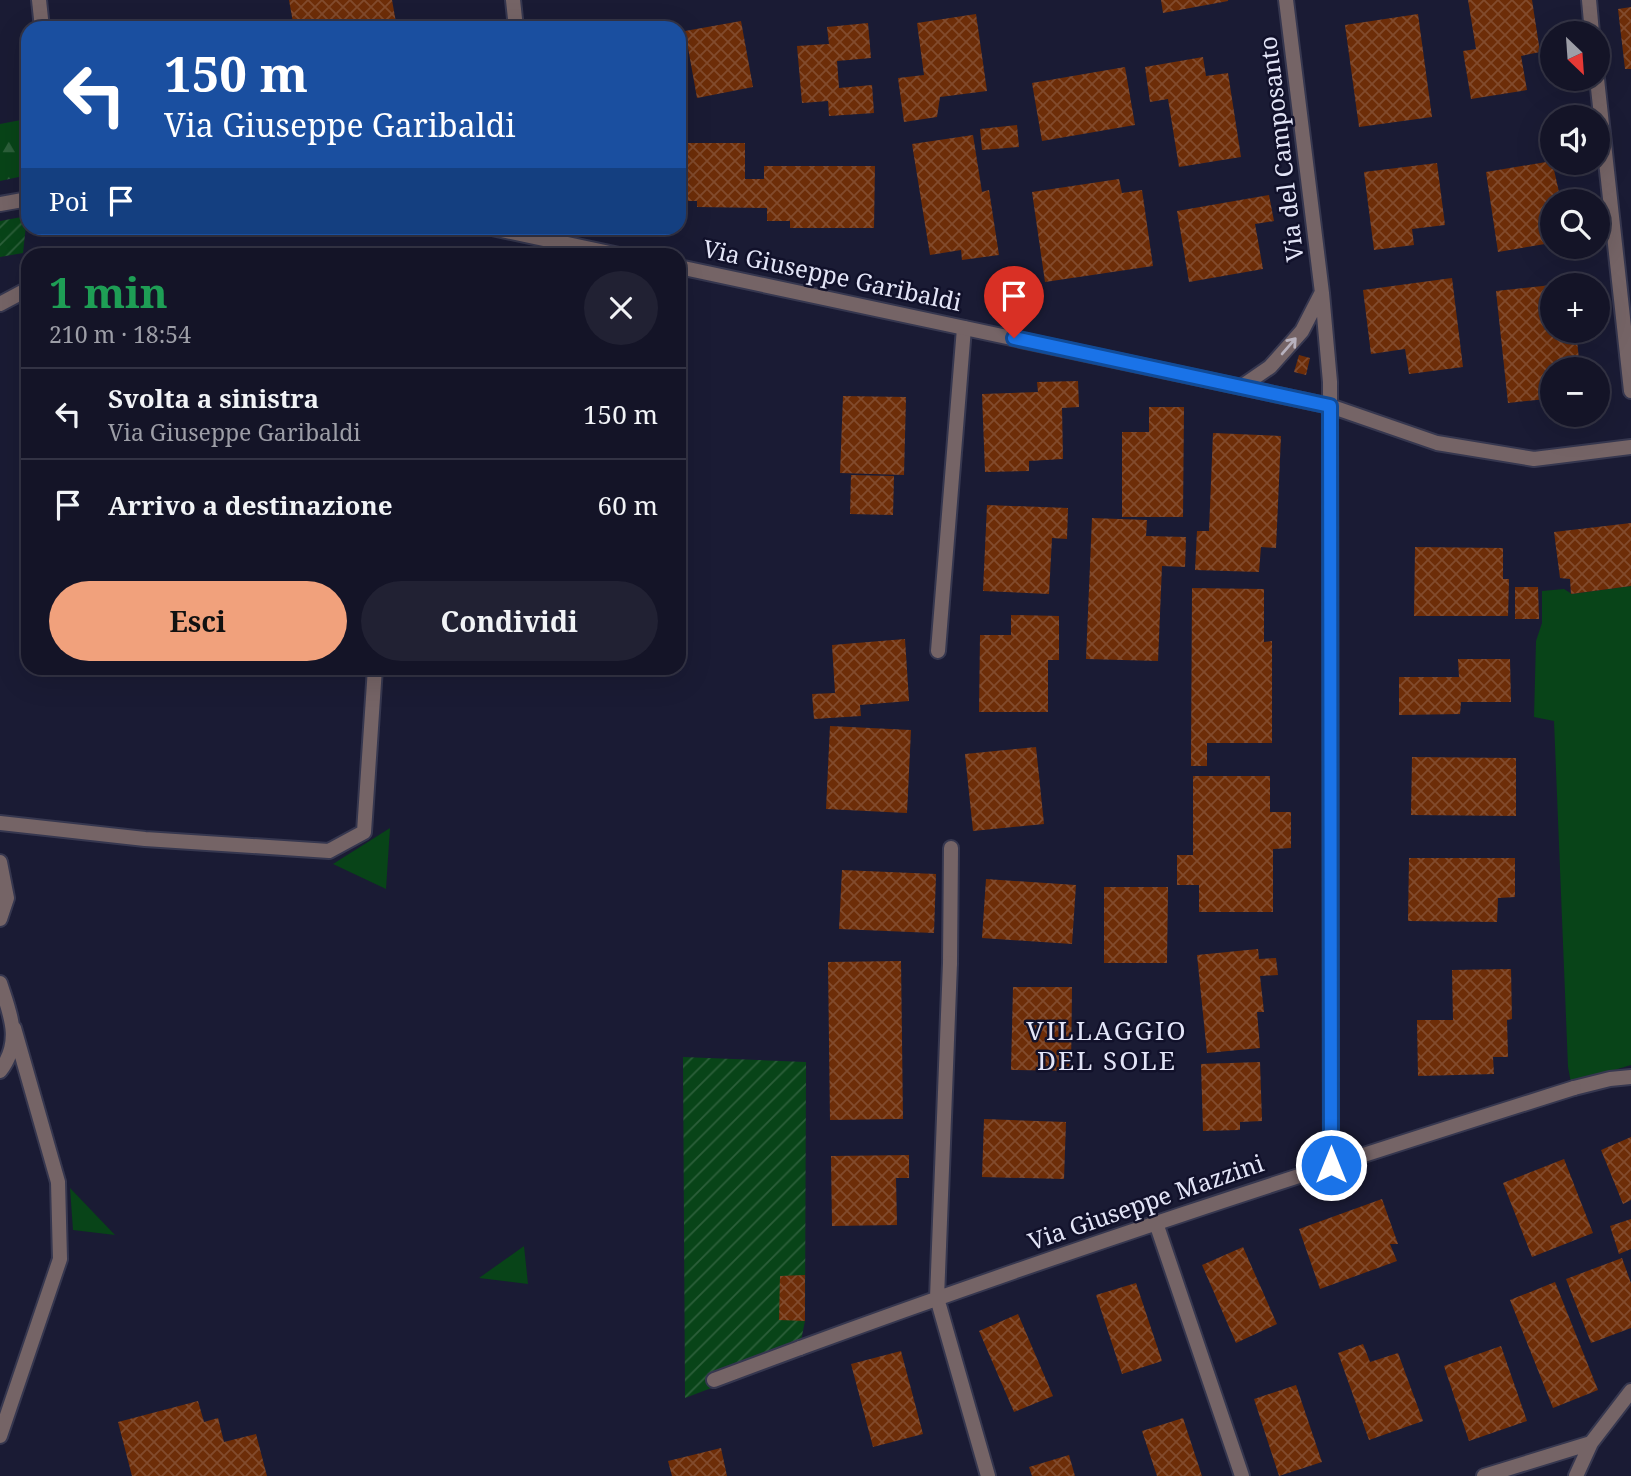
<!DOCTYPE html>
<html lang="it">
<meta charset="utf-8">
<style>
:root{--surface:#141427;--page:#212133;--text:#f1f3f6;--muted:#9d9ea7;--line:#334;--accent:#f1a17c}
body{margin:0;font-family:"Noto Serif",serif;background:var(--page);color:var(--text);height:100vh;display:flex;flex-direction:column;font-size:26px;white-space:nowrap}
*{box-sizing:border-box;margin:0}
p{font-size:23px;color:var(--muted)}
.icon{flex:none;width:38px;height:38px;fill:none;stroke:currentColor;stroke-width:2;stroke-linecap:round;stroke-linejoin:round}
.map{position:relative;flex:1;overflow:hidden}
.side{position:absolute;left:21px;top:248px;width:665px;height:427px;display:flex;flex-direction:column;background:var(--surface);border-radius:21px;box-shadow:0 7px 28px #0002,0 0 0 2px var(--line)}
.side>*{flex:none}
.banner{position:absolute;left:21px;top:21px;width:665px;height:214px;border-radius:21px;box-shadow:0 7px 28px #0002,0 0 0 2px var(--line);background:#1a4fa0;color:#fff;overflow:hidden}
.needle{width:46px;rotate:155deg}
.tools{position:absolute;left:1540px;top:21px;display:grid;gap:14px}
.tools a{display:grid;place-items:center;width:70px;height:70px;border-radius:50%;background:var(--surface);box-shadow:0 7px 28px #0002,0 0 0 2px var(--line);font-size:35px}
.pin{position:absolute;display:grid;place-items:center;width:60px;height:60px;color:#fff;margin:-72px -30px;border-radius:50% 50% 50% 0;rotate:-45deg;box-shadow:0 0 7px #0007}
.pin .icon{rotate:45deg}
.me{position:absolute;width:77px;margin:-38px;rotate:0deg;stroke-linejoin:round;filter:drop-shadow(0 0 5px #0008)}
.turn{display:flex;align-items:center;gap:24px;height:147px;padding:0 28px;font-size:32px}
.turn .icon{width:91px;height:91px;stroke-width:2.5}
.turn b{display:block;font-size:49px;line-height:60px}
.then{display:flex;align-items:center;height:66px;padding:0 28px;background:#0003;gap:14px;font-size:26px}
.round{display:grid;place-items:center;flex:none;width:74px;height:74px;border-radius:37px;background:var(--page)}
.overview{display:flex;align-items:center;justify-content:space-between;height:119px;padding:0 28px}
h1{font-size:42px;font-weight:700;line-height:52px;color:#1e9e55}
.cta{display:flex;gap:14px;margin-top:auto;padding:14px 28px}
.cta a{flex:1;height:80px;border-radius:42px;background:var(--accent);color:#111;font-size:28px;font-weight:700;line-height:80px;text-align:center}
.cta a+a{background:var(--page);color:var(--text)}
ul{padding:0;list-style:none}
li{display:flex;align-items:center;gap:21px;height:91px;padding:0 28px;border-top:2px solid var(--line)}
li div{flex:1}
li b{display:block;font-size:26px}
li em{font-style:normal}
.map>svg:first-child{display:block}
.grass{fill:#084418}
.forest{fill:url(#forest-firs)}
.garden{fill:url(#garden-furrows)}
.building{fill:url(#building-cross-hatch)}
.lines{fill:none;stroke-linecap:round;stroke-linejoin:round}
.service-casing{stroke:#36374f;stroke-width:18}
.minor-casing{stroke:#36374f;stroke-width:18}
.tertiary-casing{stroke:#36374f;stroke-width:18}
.service{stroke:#756466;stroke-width:14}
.minor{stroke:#756466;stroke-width:14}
.tertiary{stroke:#756466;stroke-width:14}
.oneway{stroke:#b7b1bd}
.route-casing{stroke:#114b97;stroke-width:18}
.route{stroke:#1a73e8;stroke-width:12}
.labels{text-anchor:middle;stroke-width:5;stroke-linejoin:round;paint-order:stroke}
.street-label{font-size:24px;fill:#e3e5f7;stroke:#11112a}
.neighbourhood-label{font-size:26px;letter-spacing:2px;fill:#e3e5f7;stroke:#11112a}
</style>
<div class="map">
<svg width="1631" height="1476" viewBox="0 0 1631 1476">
<defs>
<pattern id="forest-firs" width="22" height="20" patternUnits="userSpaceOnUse" patternTransform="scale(1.75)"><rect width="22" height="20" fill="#084418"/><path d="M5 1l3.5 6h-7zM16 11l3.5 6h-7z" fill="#2c5f3a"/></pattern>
<pattern id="garden-furrows" width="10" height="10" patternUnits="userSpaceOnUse" patternTransform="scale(1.75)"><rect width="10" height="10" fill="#084418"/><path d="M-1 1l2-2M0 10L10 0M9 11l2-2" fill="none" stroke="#2c5f3a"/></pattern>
<pattern id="building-cross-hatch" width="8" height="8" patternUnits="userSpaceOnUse" patternTransform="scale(1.75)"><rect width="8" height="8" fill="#6d2d08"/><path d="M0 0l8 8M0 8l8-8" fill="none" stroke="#824b2d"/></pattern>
</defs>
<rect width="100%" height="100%" fill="#1a1b34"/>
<!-- grass -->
<path class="grass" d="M1631 586V1065L1571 1083 1568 1067 1554 721 1534 717 1536 641 1542 623V591L1564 589 1572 594Z
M390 828 386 889 333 864Z
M70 1188 115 1235 73 1230Z
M524 1246 528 1284 479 1278Z"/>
<!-- forest -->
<path class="forest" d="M21 120 28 175 0 181V124Z"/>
<!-- garden -->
<path class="garden" d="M27 216 23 253 0 257V221Z
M683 1057 806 1062 805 1321 798 1355 685 1398Z"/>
<!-- building -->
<path class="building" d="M289 0H392L397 28H294Z
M1161 0H1228V1L1163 13Z
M1468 0H1532L1540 52 1521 56 1527 90 1471 99 1463 51 1476 49Z
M1631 7V69H1625L1618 9Z
M976 14 987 91 940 97 937 117 904 122 898 78 924 75 917 23Z
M1418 14 1432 117 1359 127 1345 25Z
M741 21 753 87 697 98 685 31Z
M868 23 871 58 837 61 839 88 872 85 874 113 829 116 828 101 802 103 797 46 829 44 827 27Z
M1203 57 1206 76 1228 73 1241 157 1179 167 1168 99 1150 102 1145 67Z
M1125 67 1135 125 1042 141 1032 83Z
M1017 125 1019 147 982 150 980 129Z
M973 135 982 192 989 190 999 255 962 260 961 250 930 255 912 144Z
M679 143H745V179H764V166H875L874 228H790V221H767V208L697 207V201H679Z
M1552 161 1561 201H1552V206L1545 209 1551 243 1498 252 1486 172Z
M1437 163 1445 225 1412 229 1414 245 1374 250 1364 172Z
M1119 179 1122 193 1142 190 1153 266 1045 282 1032 192Z
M1269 195 1274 221 1255 224 1263 269 1189 282 1177 211Z
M1452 278 1463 367 1409 374 1405 349 1371 354 1363 290Z
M1552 285V331H1576L1580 369H1552V406L1546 407V399L1508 403 1496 291Z
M1299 355 1310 358 1306 375 1294 372Z
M1078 381 1079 407 1062 408 1063 459 1029 461V471L985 472 982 394 1038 392 1037 382Z
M843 396 906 397 904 475 840 473Z
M1149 407H1184L1183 517H1122V432H1149Z
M1213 433 1281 436 1276 548 1261 547 1259 572 1195 570 1197 531H1209Z
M851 475 894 476 893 515 850 514Z
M987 505 1068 508 1067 539 1052 538 1049 594 983 591Z
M1092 518 1147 520 1146 536 1186 537 1185 567 1162 566 1158 661 1086 659Z
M1631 523V586L1571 594 1570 579 1560 578 1554 532Z
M1415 547 1503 548V579H1509L1508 616H1414Z
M1515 587H1538L1539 619H1515Z
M1192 588 1264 589V642L1272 641V743H1207V766H1191Z
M1011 615 1059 616V660H1048V712H979L980 635H1011Z
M905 639 909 701 860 705 861 716 814 719 812 694 835 693 832 645Z
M1458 659H1510L1511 702H1461L1460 714 1399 715V677H1459Z
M830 726 911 730 907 813 826 809Z
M1036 747 1044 824 973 831 965 754Z
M1412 757 1516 758V816L1411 815Z
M1193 776H1270V812H1291V848L1273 849V912H1199V885H1177V855H1193Z
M1409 858H1515V897L1498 898 1497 922 1408 921Z
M842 870 936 874 934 933 839 929Z
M986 879 1076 885 1072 944 982 938Z
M1104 887H1168L1167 963H1104Z
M1258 949 1259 959 1276 958 1278 975 1260 976 1264 1012H1257L1260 1048 1207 1053 1197 955Z
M901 961 903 1119 830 1120 828 962Z
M1511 969 1512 1019 1507 1020 1508 1057H1493L1494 1074 1418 1076 1417 1020H1453L1452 970Z
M1013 987H1072L1071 1071 1011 1070Z
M1260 1062 1262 1121 1240 1122V1130L1203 1131 1201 1064Z
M984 1119 1066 1122 1064 1179 982 1177Z
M1631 1137V1200L1623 1204 1601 1150Z
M909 1155V1178H896L897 1225 832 1226 831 1156Z
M1564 1159 1593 1233 1532 1257 1503 1183Z
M1382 1199 1398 1244H1390L1397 1261 1320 1289 1299 1229Z
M1631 1219V1249L1619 1254 1610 1226Z
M1243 1247 1277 1324 1236 1343 1202 1265Z
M1622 1258 1631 1283V1328L1591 1343 1566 1279Z
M805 1275V1321L779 1320 780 1276Z
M1555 1282 1598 1390 1553 1408 1510 1300Z
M1136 1283 1162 1361 1122 1374 1096 1295Z
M1018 1314 1053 1396 1014 1412 979 1331Z
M1363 1344 1370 1362 1398 1353 1423 1421 1369 1440 1338 1353Z
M1501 1346 1527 1421 1469 1441 1444 1366Z
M901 1351 923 1434 873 1447 851 1364Z
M1296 1385 1322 1462 1279 1476 1254 1399Z
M198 1401 204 1422 218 1418 224 1442 256 1434 267 1476H132L118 1422Z
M1183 1418 1202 1476H1157L1142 1431Z
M721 1448 727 1476H672L668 1461Z
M1069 1455 1075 1476H1032L1029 1467Z"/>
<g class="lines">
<defs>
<path id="service" d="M0 304 28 289
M0 823 145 839 329 851 364 832 375 668
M0 862 7 898 0 919
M950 963 951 848
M0 983C10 1014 23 1041 0 1071
M1574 1088 1610 1079 1631 1077
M714 1380 800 1348
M0 1436 60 1259 58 1182 14 1028"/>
<path id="minor" d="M39 0 42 28
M513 0 516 28
M1286 0 1322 293 1330 382 1331 1165
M1589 0 1592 33
M1597 79 1631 391
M1241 387 1270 367 1302 331 1321 294
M938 651 964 328
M950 963 937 1298 988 1476
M1156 1223 1242 1476
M800 1348C1055 1254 1314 1170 1574 1088
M1484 1476 1591 1443
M1576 1476 1591 1443 1631 1391"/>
<path id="tertiary" d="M0 204 28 199
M492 228 624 256
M679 267 1330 406 1437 443 1534 459 1631 447"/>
</defs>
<!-- service casing -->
<use href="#service" class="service-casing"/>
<!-- minor casing -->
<use href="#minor" class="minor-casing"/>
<!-- tertiary casing -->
<use href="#tertiary" class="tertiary-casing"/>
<!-- service -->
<use href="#service" class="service"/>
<!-- minor -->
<use href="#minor" class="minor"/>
<!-- tertiary -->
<use href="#tertiary" class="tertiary"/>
</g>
<!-- one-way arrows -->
<defs><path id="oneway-shaft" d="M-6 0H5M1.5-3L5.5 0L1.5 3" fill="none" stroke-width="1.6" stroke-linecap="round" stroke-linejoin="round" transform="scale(1.75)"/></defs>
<use class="oneway" href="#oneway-shaft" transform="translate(1289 346) rotate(-49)"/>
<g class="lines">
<defs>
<path id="route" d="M1014 338 1330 406 1331 1165"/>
</defs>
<!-- route casing -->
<use href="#route" class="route-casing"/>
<!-- route -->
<use href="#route" class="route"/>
</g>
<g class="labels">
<!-- street labels -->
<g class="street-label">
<text transform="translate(1282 149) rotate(-97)" y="8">Via del Camposanto</text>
<text transform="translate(832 276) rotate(12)" y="8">Via Giuseppe Garibaldi</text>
<text transform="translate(1146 1203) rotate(-19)" y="8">Via Giuseppe Mazzini</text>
</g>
<!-- neighbourhood labels -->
<g class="neighbourhood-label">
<text x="1107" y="1040">VILLAGGIO<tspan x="1107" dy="30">DEL SOLE</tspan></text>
</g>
</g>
</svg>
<div class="tools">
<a><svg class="needle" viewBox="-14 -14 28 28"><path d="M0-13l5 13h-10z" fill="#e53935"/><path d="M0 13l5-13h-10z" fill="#9d9ea7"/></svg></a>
<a><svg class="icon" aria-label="sound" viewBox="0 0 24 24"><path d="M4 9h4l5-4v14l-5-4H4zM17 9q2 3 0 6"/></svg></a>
<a><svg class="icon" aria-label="search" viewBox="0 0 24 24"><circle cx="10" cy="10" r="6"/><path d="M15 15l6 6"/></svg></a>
<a>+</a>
<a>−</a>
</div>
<div class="pin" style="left:1014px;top:338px;background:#d93025"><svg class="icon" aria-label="arrive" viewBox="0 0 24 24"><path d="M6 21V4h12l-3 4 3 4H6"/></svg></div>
<svg class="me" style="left:1331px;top:1165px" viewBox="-20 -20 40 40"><circle r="17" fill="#1a73e8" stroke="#fff" stroke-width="3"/><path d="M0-11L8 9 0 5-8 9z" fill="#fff"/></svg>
<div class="banner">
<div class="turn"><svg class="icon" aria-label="left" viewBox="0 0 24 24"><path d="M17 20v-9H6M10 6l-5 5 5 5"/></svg><div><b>150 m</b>Via Giuseppe Garibaldi</div></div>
<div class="then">Poi<svg class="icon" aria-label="arrive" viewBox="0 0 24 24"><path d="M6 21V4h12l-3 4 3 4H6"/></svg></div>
</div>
<section class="side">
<div class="overview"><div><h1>1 min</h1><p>210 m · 18:54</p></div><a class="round"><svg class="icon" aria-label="close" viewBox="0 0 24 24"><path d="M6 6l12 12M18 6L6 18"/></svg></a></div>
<ul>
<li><svg class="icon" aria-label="left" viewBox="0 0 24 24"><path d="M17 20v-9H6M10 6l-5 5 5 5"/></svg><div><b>Svolta a sinistra</b><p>Via Giuseppe Garibaldi</p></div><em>150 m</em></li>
<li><svg class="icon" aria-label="arrive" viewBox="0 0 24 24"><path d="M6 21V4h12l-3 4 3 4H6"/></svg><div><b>Arrivo a destinazione</b></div><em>60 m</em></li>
</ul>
<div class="cta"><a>Esci</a><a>Condividi</a></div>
</section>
</div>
